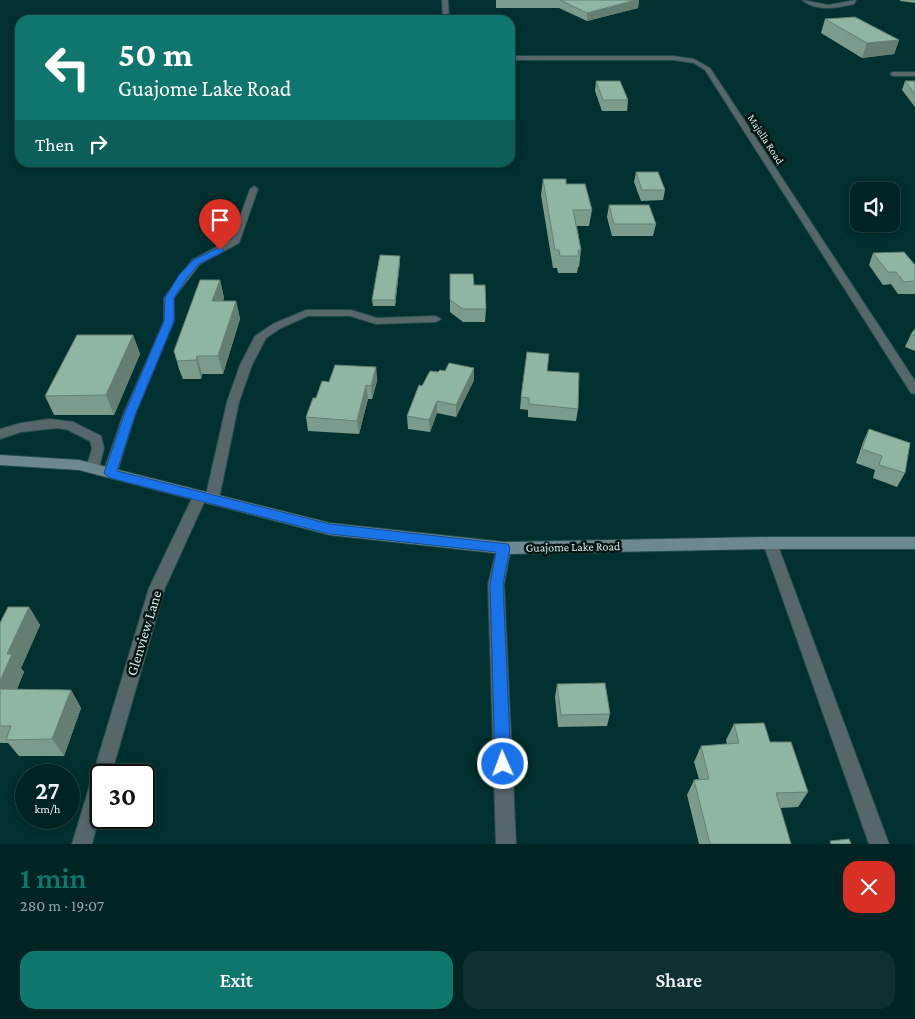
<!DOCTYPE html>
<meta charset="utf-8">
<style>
:root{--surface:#002423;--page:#0e3030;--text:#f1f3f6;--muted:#95a4a6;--line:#224141;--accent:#0f766e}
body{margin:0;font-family:"Crimson Pro",serif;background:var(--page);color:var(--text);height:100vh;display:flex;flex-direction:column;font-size:19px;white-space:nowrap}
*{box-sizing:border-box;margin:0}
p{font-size:16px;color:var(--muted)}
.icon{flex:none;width:28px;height:28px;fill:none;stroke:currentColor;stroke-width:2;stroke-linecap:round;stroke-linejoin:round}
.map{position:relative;height:844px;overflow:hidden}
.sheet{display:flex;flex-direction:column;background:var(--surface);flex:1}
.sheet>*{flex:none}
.top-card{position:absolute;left:15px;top:15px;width:500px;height:152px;border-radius:15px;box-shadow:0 2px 8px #0003,0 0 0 1px var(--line);background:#0f766e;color:#fff;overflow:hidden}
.buttons{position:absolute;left:850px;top:182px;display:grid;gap:10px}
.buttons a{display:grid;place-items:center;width:50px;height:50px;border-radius:10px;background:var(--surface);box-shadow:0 2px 8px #0003,0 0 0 1px var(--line);font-size:25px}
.speed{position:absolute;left:15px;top:764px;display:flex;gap:10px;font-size:25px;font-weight:700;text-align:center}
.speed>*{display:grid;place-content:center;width:65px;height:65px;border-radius:50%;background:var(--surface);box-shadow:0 2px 8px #0003,0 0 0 1px var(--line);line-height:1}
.speed small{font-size:12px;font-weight:400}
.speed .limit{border:2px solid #111;border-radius:8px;background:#fff;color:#111}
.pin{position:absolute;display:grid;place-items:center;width:42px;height:42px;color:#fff;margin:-51px -21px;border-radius:50% 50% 50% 0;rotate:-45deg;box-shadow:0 0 5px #0007}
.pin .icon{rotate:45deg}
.me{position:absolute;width:55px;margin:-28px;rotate:358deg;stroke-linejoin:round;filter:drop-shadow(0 0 4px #0008)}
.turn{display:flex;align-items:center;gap:18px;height:105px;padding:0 20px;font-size:22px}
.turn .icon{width:65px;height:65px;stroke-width:2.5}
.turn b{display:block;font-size:35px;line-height:42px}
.then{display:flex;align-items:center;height:48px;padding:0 20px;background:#0003;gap:10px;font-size:19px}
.round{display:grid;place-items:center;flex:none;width:52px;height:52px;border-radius:15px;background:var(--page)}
.overview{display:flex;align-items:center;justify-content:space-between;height:85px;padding:0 20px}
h1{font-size:30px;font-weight:600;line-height:38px;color:var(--accent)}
.action{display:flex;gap:10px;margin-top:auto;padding:10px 20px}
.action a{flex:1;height:58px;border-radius:15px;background:var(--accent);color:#fff;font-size:20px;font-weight:600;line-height:58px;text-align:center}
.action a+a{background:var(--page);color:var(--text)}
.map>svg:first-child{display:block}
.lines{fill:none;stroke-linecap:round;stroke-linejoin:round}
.lane-casing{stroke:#224e4d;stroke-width:2}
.street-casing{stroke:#224e4d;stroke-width:2}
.secondary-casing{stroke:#224e4d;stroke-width:2}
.lane{fill:#56666b;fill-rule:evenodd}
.street{fill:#56666b;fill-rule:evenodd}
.secondary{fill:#6e8891;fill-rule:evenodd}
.wall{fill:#7b9c8c}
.shaded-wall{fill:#647f72}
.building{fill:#8fb5a3;stroke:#647f72}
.route{fill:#1a73e8;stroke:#114b97}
.labels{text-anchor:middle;stroke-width:5;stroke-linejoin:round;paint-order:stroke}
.far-street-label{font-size:11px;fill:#d4ebe9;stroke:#041514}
.street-label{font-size:12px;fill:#d4ebe9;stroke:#041514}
.near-street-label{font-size:15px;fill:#d4ebe9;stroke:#041514}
</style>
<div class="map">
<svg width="915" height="844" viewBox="0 0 915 844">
<rect width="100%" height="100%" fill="#00302f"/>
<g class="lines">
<defs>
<path id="lane" d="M442 0H448L449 20H443Z
M802 0 828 5 856 0 854 4C837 8 817 12 802 0Z
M915 72V76H893L890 74 893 72Z
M254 186 258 189 239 243 200 264 174 298V321L135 415 117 473 115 476H105L103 473 123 415 164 321V298L192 260 232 239 250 189Z
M306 310H351L377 318 436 316 441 319 436 322 376 324 350 316H308L281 328 266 338 252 365 239 402 219 499 217 503 212 504 207 503 205 499 227 402 240 365 255 336 273 324Z
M50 419 73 422 101 436 104 448 98 472H88L86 469 92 448 90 441 68 430 58 428 21 432 0 439V429L21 423Z"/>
<path id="street" d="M510 56H673L694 59 710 68 915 381V394L911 393 705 70 694 63 673 60H510Z
M200 491 205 492 207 496 165 588 111 775H101V809L92 844H72L149 588 193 496 195 492Z
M770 537 775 539 777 543 889 844H869L763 543 765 539Z
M504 542 509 544 511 548 504 584 516 844H496L488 584 497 548 499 544Z"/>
<path id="secondary" d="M0 455 79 460 330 523 504 542 770 537H915V549H770L504 554 330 535 79 470 0 465Z"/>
</defs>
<!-- lane casing -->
<use href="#lane" class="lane-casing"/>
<!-- street casing -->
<use href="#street" class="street-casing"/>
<!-- secondary casing -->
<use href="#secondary" class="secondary-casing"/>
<!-- lane -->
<use href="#lane" class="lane"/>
<!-- street -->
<use href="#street" class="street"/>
<!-- secondary -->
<use href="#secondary" class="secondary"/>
</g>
<!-- wall -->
<path class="wall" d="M496 0H639L638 8 587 21 559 8H496Z
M900 0H915V3L900 1Z
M825 19 899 40 894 54 862 58 821 33Z
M596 81 628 100 627 111H602L595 91Z
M905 81H915V107L902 90Z
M636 172 665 190 663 200 641 201 634 182Z
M543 179 566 184 592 210 589 226H577L581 250 579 267H578L577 273H558L557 268H553L541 195Z
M609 205 656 224 653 236H612L607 217Z
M873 253 915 265V294H898L891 284 883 285 869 265Z
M400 262 395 306H373L372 300Z
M450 274 474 285 486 309 485 322H463L450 312Z
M220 280 224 298 223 301H236L240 319 223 374H202L201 379H183L179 369 174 351Z
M915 329V351L905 347 911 334Z
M133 335 140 354 114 415H54L45 396Z
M376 367 377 381 372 399H368L359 434 308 431 306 417 316 398 329 382Z
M474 368V380L456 417 437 413 430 432 408 429 407 416 422 386 438 372 445 371Z
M547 371 578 409 576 421 528 417V410L520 409 521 397Z
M869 429 905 473 897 487 873 478 875 470 856 463 863 442Z
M29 607 40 625 21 668 24 672 17 689 71 690 81 708 64 756H19L8 743H0V623Z
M557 684 610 714 607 726 558 727 555 697Z
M734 724 770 742 808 792 798 807 780 808 791 844H699L687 795 694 780 699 779 694 762 701 746 727 744 726 740Z"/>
<!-- shaded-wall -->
<path class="shaded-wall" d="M636 0H639L638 8 587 21V13Z
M899 40 894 54 862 58 867 43Z
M454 162H465L454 167Z
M400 256V262L395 306V300Z
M220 280 224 298 216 319 212 301Z
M236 301 240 319 223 374 218 356Z
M133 335 140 354 114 415 106 395Z
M197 356 202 374 201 379 196 360Z
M376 367 377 381 372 399 371 386Z
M474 368V380L456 417V405Z
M366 385 368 399 359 434 357 421Z
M437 401V413L430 432 429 420Z
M29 607 40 625 21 668 24 672 9 706 0 694V681L7 654Z
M71 690 81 708 64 756 52 739Z"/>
<!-- building -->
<path class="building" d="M560 0H636L587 13Z
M855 17 899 40 867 43 825 19Z
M596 81H620L628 100H603Z
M905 81H915V94Z
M636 172H658L665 190H642Z
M543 179H566V184H585L592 210H573L581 250H578L579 256H560L559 250H555Z
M609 205H649L656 224H614Z
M904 252 915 265V281L904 282 896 272H888L873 253Z
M380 255 400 256 395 300H372Z
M450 274H473L474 285H485L486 309H463L450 300Z
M200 280H220L212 301H236L218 356H197L196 360 177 361 174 351Z
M915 329V336L911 334Z
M77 335H133L106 395 45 396Z
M527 352 549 354 547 371 579 373 578 409 529 404V398L521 397Z
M449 363 474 368 456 405 437 401 429 420 407 416 419 385 422 386 430 371 438 372 440 370 445 371Z
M335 365 376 367 371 386 366 385 357 421 306 417 313 398H316L322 381 329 382Z
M869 429 910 443 905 473 879 465 882 456 862 449Z
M8 607H29L7 654H12L0 681V623Z
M605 683 610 714 561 715 557 684Z
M0 689 71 690 52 739 6 740 11 726H0Z
M764 723 770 742H791L808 792 776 793 791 844H710L694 780 709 779 701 746 739 743 734 724Z
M849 839 851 844H831L830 841Z"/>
<!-- route -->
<path class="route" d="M220 247 224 250 223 252 199 264 187 278 174 298V321L135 415 117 471 330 524 508 544 510 548 503 584 511 764 509 770 503 772 497 770 495 764 490 584 496 552 330 534 110 478 104 473 124 415 164 321 165 298 179 275 193 260Z"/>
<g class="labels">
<!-- far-street labels -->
<g class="far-street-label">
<text transform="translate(766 139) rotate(57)" y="4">Majella Road</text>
</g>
<!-- street labels -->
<g class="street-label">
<text transform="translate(573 547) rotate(-1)" y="4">Guajome Lake Road</text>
</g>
<!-- near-street labels -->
<g class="near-street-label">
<text transform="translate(144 633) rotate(-73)" y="5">Glenview Lane</text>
</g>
</g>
</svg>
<div class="buttons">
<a><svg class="icon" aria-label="sound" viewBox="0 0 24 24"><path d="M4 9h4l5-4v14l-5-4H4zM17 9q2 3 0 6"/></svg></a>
</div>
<div class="speed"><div>27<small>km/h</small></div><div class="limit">30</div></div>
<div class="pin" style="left:220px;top:250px;background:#d93025"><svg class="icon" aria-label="arrive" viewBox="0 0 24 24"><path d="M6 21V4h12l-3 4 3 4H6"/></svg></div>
<svg class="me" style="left:503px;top:764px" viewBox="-20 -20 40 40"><circle r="17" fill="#1a73e8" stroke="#fff" stroke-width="3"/><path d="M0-11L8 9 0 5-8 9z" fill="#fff"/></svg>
<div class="top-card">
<div class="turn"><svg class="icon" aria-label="left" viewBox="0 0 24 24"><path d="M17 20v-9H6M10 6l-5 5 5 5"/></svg><div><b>50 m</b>Guajome Lake Road</div></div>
<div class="then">Then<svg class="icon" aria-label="right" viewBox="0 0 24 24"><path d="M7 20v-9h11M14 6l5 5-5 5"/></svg></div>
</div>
</div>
<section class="sheet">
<div class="overview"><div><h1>1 min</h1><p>280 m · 19:07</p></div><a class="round" style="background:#d93025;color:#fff"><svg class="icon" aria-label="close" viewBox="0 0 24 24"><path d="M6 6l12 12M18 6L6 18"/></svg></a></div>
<div class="action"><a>Exit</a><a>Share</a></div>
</section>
